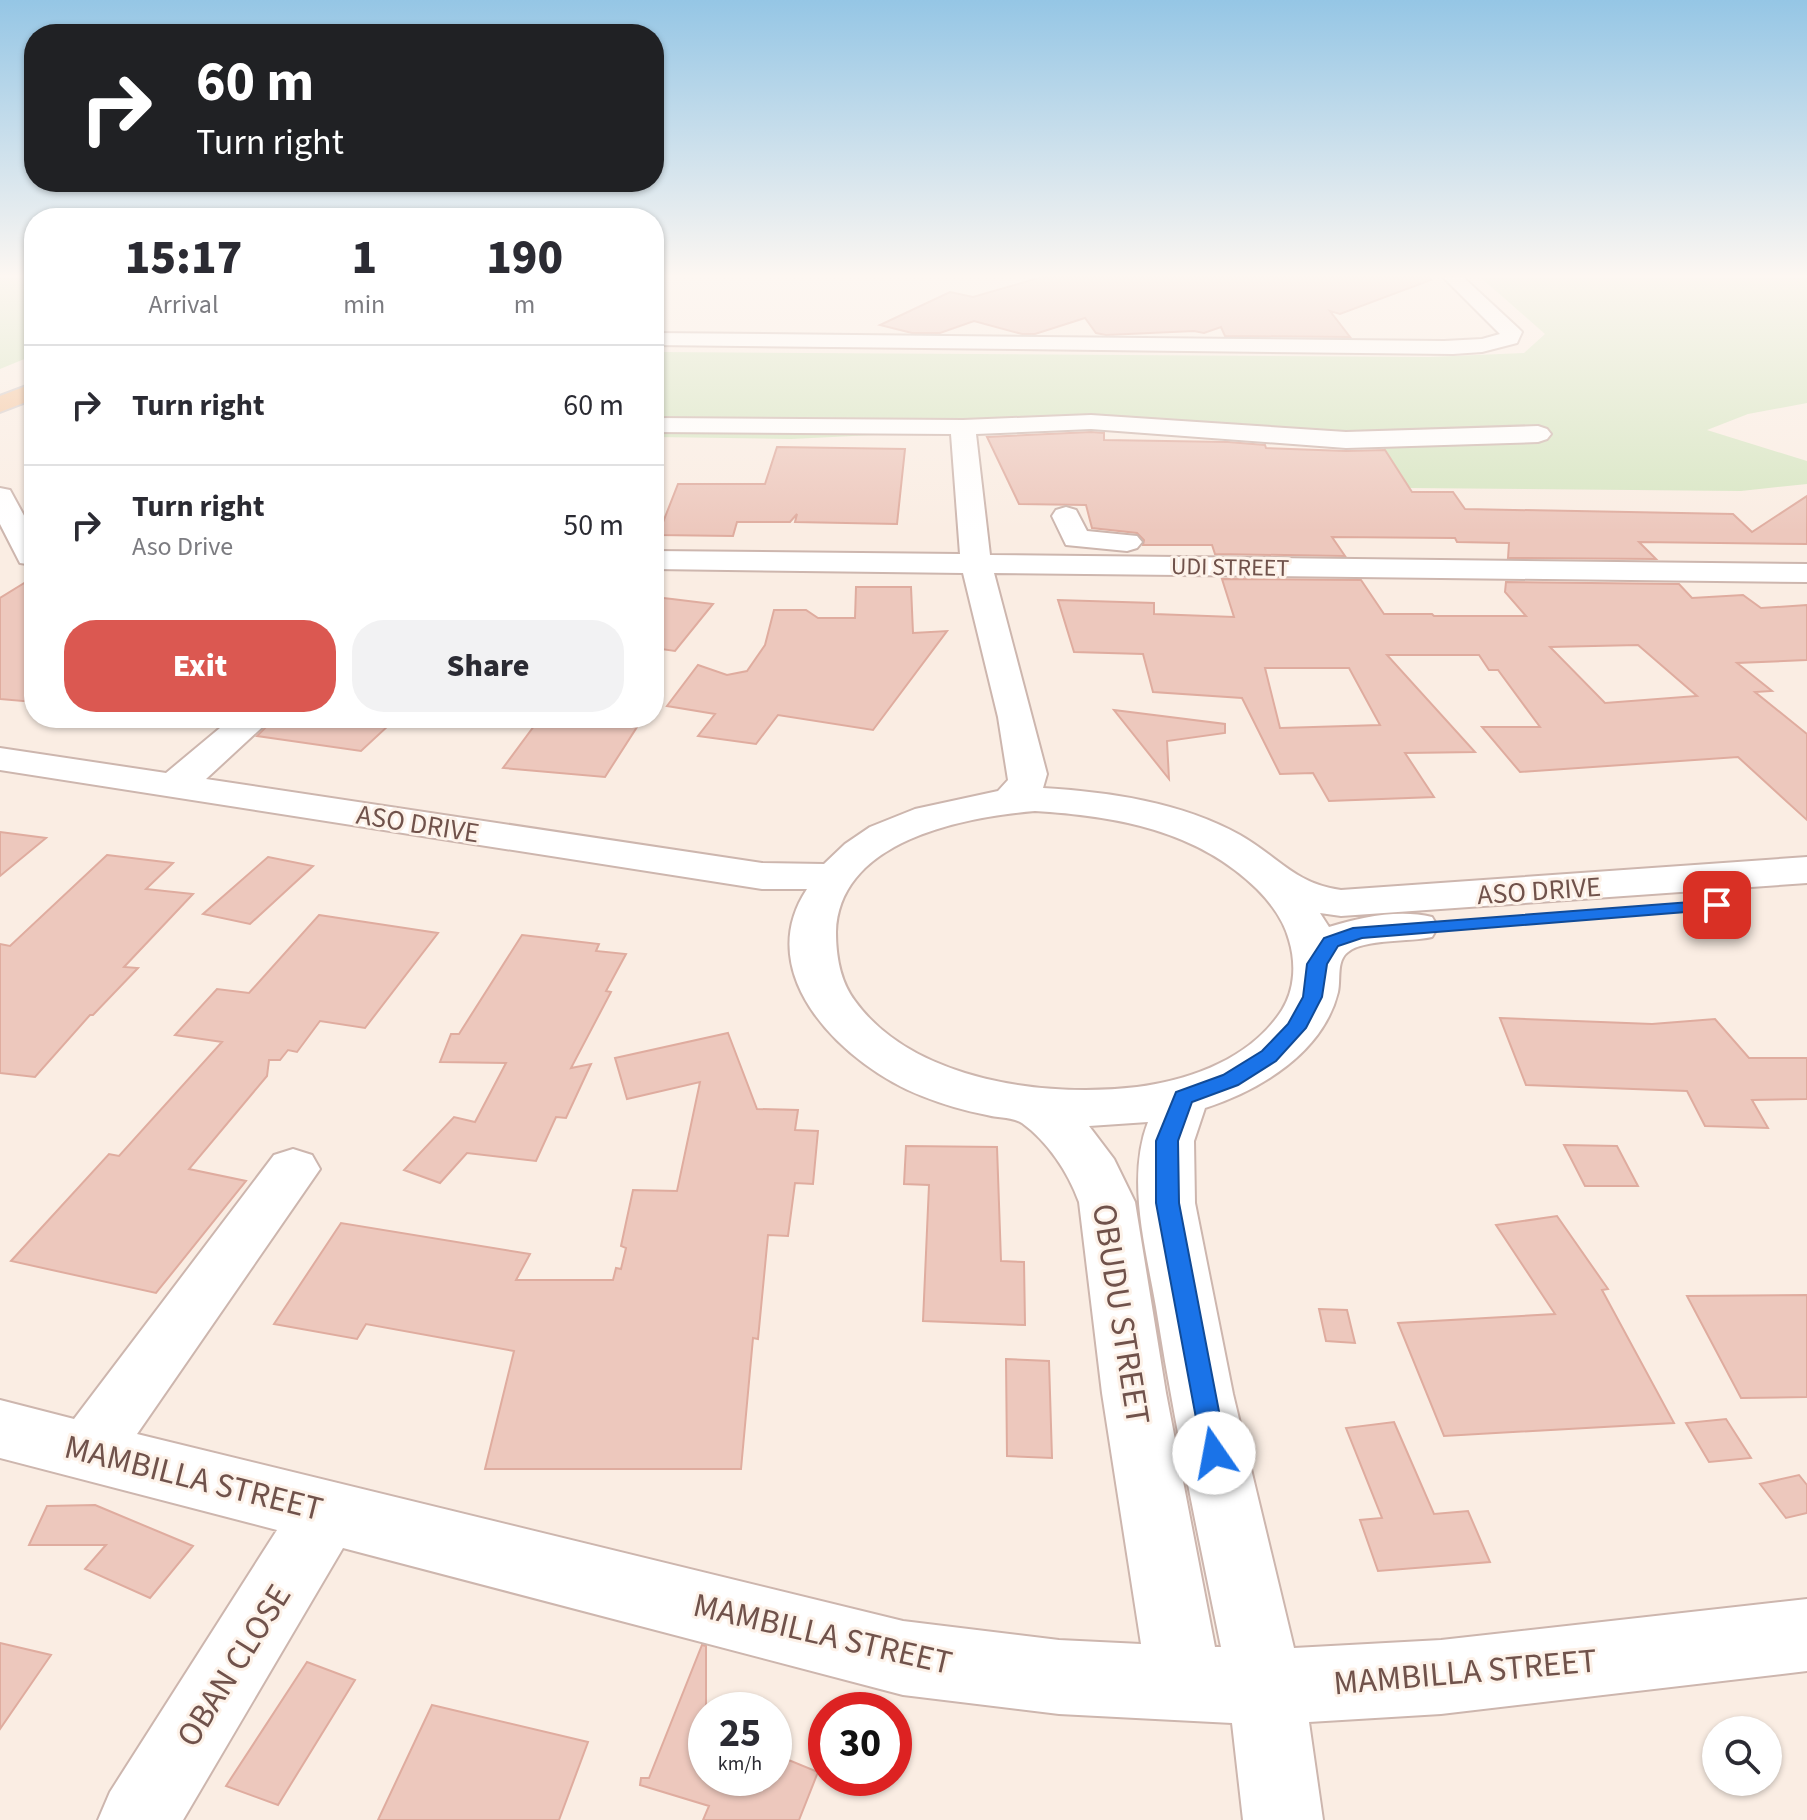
<!DOCTYPE html>
<style>
:root{--surface:#fff;--page:#f2f2f3;--text:#2b2b33;--muted:#7c7c81;--line:#e1e1e2;--accent:#db5851}
body{margin:0;font-family:"Source Sans 3",sans-serif;background:var(--page);color:var(--text);height:100vh;display:flex;flex-direction:column;font-size:30px;white-space:nowrap}
*{box-sizing:border-box;margin:0}
p{font-size:26px;color:var(--muted)}
.icon{flex:none;width:44px;height:44px;fill:none;stroke:currentColor;stroke-width:2;stroke-linecap:round;stroke-linejoin:round}
.map{position:relative;flex:1;overflow:hidden}
.sheet{position:absolute;left:24px;top:208px;width:640px;height:520px;display:flex;flex-direction:column;background:var(--surface);border-radius:32px;box-shadow:0 2px 6px #0004}
.sheet>*{flex:none}
.guide{position:absolute;left:24px;top:24px;width:640px;height:168px;border-radius:32px;box-shadow:0 2px 6px #0004;background:#202124;color:#fff;overflow:hidden}
.buttons{position:absolute;left:1702px;top:1716px;display:grid;gap:16px}
.buttons a{display:grid;place-items:center;width:80px;height:80px;border-radius:50%;background:var(--surface);box-shadow:0 2px 6px #0004;font-size:40px}
.speed{position:absolute;left:688px;top:1692px;display:flex;gap:16px;font-size:40px;font-weight:700;text-align:center}
.speed>*{display:grid;place-content:center;width:104px;height:104px;border-radius:50%;background:var(--surface);box-shadow:0 2px 6px #0004;line-height:1}
.speed small{font-size:20px;font-weight:400}
.speed .limit{border:12px solid #d22;background:#fff;color:#111}
.pin{position:absolute;display:grid;place-items:center;width:68px;height:68px;color:#fff;margin:-34px;border-radius:16px;box-shadow:0 4px 12px #0006}
.me{position:absolute;width:88px;margin:-44px;rotate:348deg;stroke-linejoin:round;filter:drop-shadow(0 0 6px #0008)}
.turn{display:flex;align-items:center;gap:28px;height:168px;padding:0 40px;font-size:36px}
.turn .icon{width:104px;height:104px;stroke-width:2.5}
.turn b{display:block;font-size:56px;line-height:68px}
.eta{display:flex;justify-content:space-evenly;align-items:center;height:136px;text-align:center}
.eta b{font-size:48px;font-weight:800;line-height:56px}
.cta{display:flex;gap:16px;margin-top:auto;padding:16px 40px}
.cta a{flex:1;height:92px;border-radius:32px;background:var(--accent);color:#fff;font-size:32px;font-weight:800;line-height:92px;text-align:center}
.cta a+a{background:var(--page);color:var(--text)}
ul{padding:0;list-style:none}
li{display:flex;align-items:center;gap:24px;height:120px;padding:0 40px;border-top:2px solid var(--line)}
li div{flex:1}
li b{display:block;font-size:30px}
li em{font-style:normal}
.map>svg:first-child{display:block}
.green{fill:#d7e6c3}
.building{fill:#edc8bd;stroke:#dfac9f;stroke-width:2;fill-rule:evenodd}
.lines{fill:none;stroke-linecap:round;stroke-linejoin:round}
.minor-casing{stroke:#cdb6ae;stroke-width:4}
.major-casing{stroke:#d4cbc9;stroke-width:4}
.minor{fill:#fff;fill-rule:evenodd}
.major{fill:#f4c6a0;fill-rule:evenodd}
.route{fill:#1a73e8;stroke:#114b97;stroke-width:2}
.labels{text-anchor:middle;stroke-width:6;stroke-linejoin:round;paint-order:stroke}
.far-street-label{font-size:24px;fill:#70524b;stroke:#fdf2e9}
.street-label{font-size:28px;fill:#70524b;stroke:#fdf2e9}
.near-street-label{font-size:34px;fill:#70524b;stroke:#fdf2e9}
</style>
<div class="map">
<svg width="1807" height="1820" viewBox="0 0 1807 1820">
<rect width="100%" height="100%" fill="#faede3"/>
<!-- green -->
<path class="green" d="M0 277H34V355L0 369Z
M1480 277H1807V403L1748 414 1707 430 1807 461V484L1741 491 1408 488 1383 447H1315L1062 426 791 439 654 437V352L1429 357 1524 353 1545 334Z"/>
<!-- building -->
<path class="building" d="M1042 277H1430L1431 280 1340 314 1330 311 1350 337 1225 336 1221 327 1204 333 1194 331 1106 335 1096 333 1085 318 1035 334H1022L974 321 940 333H912L880 325 950 292 973 297Z
M1091 432 1104 433V440L1228 442 1265 445 1266 448 1346 451 1385 450 1412 492H1453L1465 509 1733 514 1752 532 1807 496V544L1639 542 1656 559 1508 558 1509 543 1457 542 1455 538 1332 537 1345 556 1215 554 1212 545H1143L1144 540 1137 533 1092 528 1086 505 1019 504 987 437Z
M777 447 905 449 897 524 795 522 797 514 790 522H737L733 536 658 535 678 484H765Z
M34 577V702L0 699V598Z
M1222 579 1361 580 1384 614H1432L1434 616H1526L1505 592 1506 582 1679 584 1692 598 1743 595 1761 608 1807 605V660L1737 663 1772 691 1755 692 1807 734V820L1738 757 1520 772 1482 727H1540L1498 670H1489L1479 655H1387L1475 752 1405 753 1434 797 1329 801 1313 773 1280 774 1242 698 1153 692 1143 654 1074 652 1058 600 1154 603V614L1234 617ZM1638 645 1697 696 1605 703 1550 647ZM1265 668H1349L1380 725 1280 728Z
M856 587H911L913 633 947 631 873 730 778 715 756 744 698 736 715 714 667 706 698 665 727 675 747 671 765 645 774 610H806L818 618H855Z
M654 597 672 599 713 604 675 651 654 648Z
M1114 710 1225 724V733L1167 741 1169 779Z
M275 718H340L389 725 361 751 257 736Z
M540 718 637 727 605 777 503 768Z
M0 832 46 838 0 876Z
M107 855 173 863 146 889 193 894 124 967 138 968 93 1015H90L35 1077 0 1073V944L10 946Z
M268 857 313 866 250 924 203 914Z
M319 915 438 933 365 1028 320 1021 297 1052 288 1050 280 1060H269L267 1076 189 1169 246 1181 156 1293 11 1261 109 1154 119 1156 222 1042 175 1035 217 989 249 993Z
M522 935 599 944 596 951 626 954 606 991 611 992 571 1068 591 1064 566 1118 556 1117 536 1161 467 1153 440 1183 404 1170 454 1117 475 1122 506 1063 440 1062 451 1034H459Z
M1500 1018 1652 1024 1715 1019 1749 1058H1807V1099L1752 1100 1768 1128 1705 1126 1687 1091 1526 1085Z
M728 1033 757 1109 798 1110 795 1130 818 1131 813 1184 795 1183 788 1236 768 1235 758 1339 753 1338 741 1469H485L514 1351 366 1324 357 1339 274 1324 341 1223 530 1254 516 1280H613L616 1268 621 1269 626 1248 621 1246 633 1190 677 1191 700 1082 627 1099 615 1058Z
M1564 1145 1617 1146 1638 1186H1585Z
M906 1146 997 1147 1001 1261 1024 1262 1025 1325 923 1321 929 1185 904 1184Z
M1557 1216 1608 1289 1602 1290 1674 1423 1444 1436 1398 1323 1555 1314 1496 1225Z
M1807 1295V1397L1741 1398 1687 1296Z
M1319 1309 1347 1310 1355 1343 1326 1341Z
M1006 1359 1049 1361 1052 1458 1007 1456Z
M1726 1419 1751 1458 1709 1462 1686 1423Z
M1394 1422 1434 1514 1468 1511 1490 1562 1378 1571 1360 1520 1382 1518 1346 1428Z
M1799 1475 1807 1485V1513L1786 1518 1760 1484Z
M95 1505 193 1546 150 1598 85 1569 106 1545H29L47 1506Z
M0 1643 51 1655 0 1729Z
M702 1645 706 1646V1778H774V1754L818 1772 799 1820H703L709 1806 640 1785 641 1778H649Z
M307 1662 355 1680 278 1805 226 1786Z
M432 1705 588 1742 559 1820H378Z"/>
<g class="lines">
<defs>
<path id="minor" d="M1443 277H1463L1518 328 1522 332 1517 343 1482 352 1453 354 654 345V333L1444 341 1482 339 1500 334Z
M1091 415 1346 432 1538 426 1547 429 1551 434 1547 439 1538 442 1346 448 1091 429 976 434 990 555 1807 564V582L994 573 1047 774 1043 788C1109 792 1181 802 1240 835 1279 857 1293 883 1341 890L1807 857V883L1341 916 1320 913 1329 927C1361 917 1399 909 1432 917L1438 927 1432 937C1411 942 1363 939 1348 952 1336 961 1341 979 1338 992 1323 1053 1260 1090 1205 1108L1194 1141 1195 1203 1233 1394 1294 1648 1441 1640 1807 1599V1671L1441 1714 1309 1722 1323 1820H1243L1232 1723 1059 1714 903 1695 343 1548 183 1820H98L110 1792 277 1530 0 1458V1400L74 1419 274 1155 293 1149 312 1155 320 1169 137 1434 903 1621 1059 1640 1141 1644 1102 1393 1079 1202C1068 1172 1048 1142 1022 1123 1013 1117 997 1118 987 1115 965 1111 942 1104 922 1096 847 1067 749 976 807 889H762L0 770V748L166 773 232 718H272L206 779 762 863 824 864 845 844 870 827 915 809 998 791 1008 780 998 717 963 573 654 569V551L960 554 951 434 654 432V418L963 420ZM1035 811C1116 816 1197 830 1257 889 1271 903 1284 921 1289 940 1296 963 1295 989 1282 1010 1251 1058 1192 1080 1137 1087 1046 1098 913 1081 855 1001 840 981 836 956 836 932 839 840 964 817 1035 811ZM1148 1122C1126 1179 1146 1249 1156 1307 1174 1421 1198 1534 1221 1647H1215L1166 1393 1135 1202 1114 1159 1089 1126Z
M0 488 10 490 34 534V565L20 563 0 524Z
M1066 507 1076 510 1087 531 1137 536 1142 542 1137 548 1127 551 1066 545 1052 516 1056 510Z"/>
<path id="major" d="M34 383V399L0 412V396Z"/>
</defs>
<!-- minor casing -->
<use href="#minor" class="minor-casing"/>
<!-- major casing -->
<use href="#major" class="major-casing"/>
<!-- minor -->
<use href="#minor" class="minor"/>
<!-- major -->
<use href="#major" class="major"/>
</g>
<!-- sky -->
<linearGradient id="sky" x2="0" y2="1"><stop stop-color="#95c6e5"/><stop offset="0.52" stop-color="#fdf7f2"/><stop offset="1" stop-color="#fdf7f2" stop-opacity="0"/></linearGradient>
<rect width="1807" height="531" fill="url(#sky)"/>
<!-- route -->
<path class="route" d="M1717 900 1723 902 1726 905 1723 909 1362 938 1338 946 1327 964 1322 997 1306 1028 1276 1061 1238 1085 1192 1102 1178 1141 1179 1203 1227 1453 1223 1461 1214 1465 1204 1461 1156 1203V1141L1176 1092 1223 1075 1262 1051 1288 1024 1303 997 1307 964 1324 938 1353 928Z"/>
<g class="labels">
<!-- far-street labels -->
<g class="far-street-label">
<text transform="translate(1230 567) rotate(1)" y="8">UDI STREET</text>
</g>
<!-- street labels -->
<g class="street-label">
<text transform="translate(418 823) rotate(9)" y="10">ASO DRIVE</text>
<text transform="translate(1539 890) rotate(-4)" y="10">ASO DRIVE</text>
</g>
<!-- near-street labels -->
<g class="near-street-label">
<text transform="translate(1122 1314) rotate(81)" y="12">OBUDU STREET</text>
<text transform="translate(194 1477) rotate(14)" y="12">MAMBILLA STREET</text>
<text transform="translate(823 1633) rotate(13)" y="12">MAMBILLA STREET</text>
<text transform="translate(233 1665) rotate(-58)" y="12">OBAN CLOSE</text>
<text transform="translate(1465 1671) rotate(-5)" y="12">MAMBILLA STREET</text>
</g>
</g>
</svg>
<div class="buttons">
<a><svg class="icon" aria-label="search" viewBox="0 0 24 24"><circle cx="10" cy="10" r="6"/><path d="M15 15l6 6"/></svg></a>
</div>
<div class="speed"><div>25<small>km/h</small></div><div class="limit">30</div></div>
<div class="pin" style="left:1717px;top:905px;background:#d93025"><svg class="icon" aria-label="arrive" viewBox="0 0 24 24"><path d="M6 21V4h12l-3 4 3 4H6"/></svg></div>
<svg class="me" style="left:1214px;top:1453px" viewBox="-20 -20 40 40"><circle r="19" fill="#fff"/><path d="M0-13L10 11 0 6-10 11z" fill="#1a73e8"/></svg>
<div class="guide">
<div class="turn"><svg class="icon" aria-label="right" viewBox="0 0 24 24"><path d="M7 20v-9h11M14 6l5 5-5 5"/></svg><div><b>60 m</b>Turn right</div></div>
</div>
<section class="sheet">
<div class="eta">
<div><b>15:17</b><p>Arrival</p></div>
<div><b>1</b><p>min</p></div>
<div><b>190</b><p>m</p></div>
</div>
<ul>
<li><svg class="icon" aria-label="right" viewBox="0 0 24 24"><path d="M7 20v-9h11M14 6l5 5-5 5"/></svg><div><b>Turn right</b></div><em>60 m</em></li>
<li><svg class="icon" aria-label="right" viewBox="0 0 24 24"><path d="M7 20v-9h11M14 6l5 5-5 5"/></svg><div><b>Turn right</b><p>Aso Drive</p></div><em>50 m</em></li>
</ul>
<div class="cta"><a>Exit</a><a>Share</a></div>
</section>
</div>
